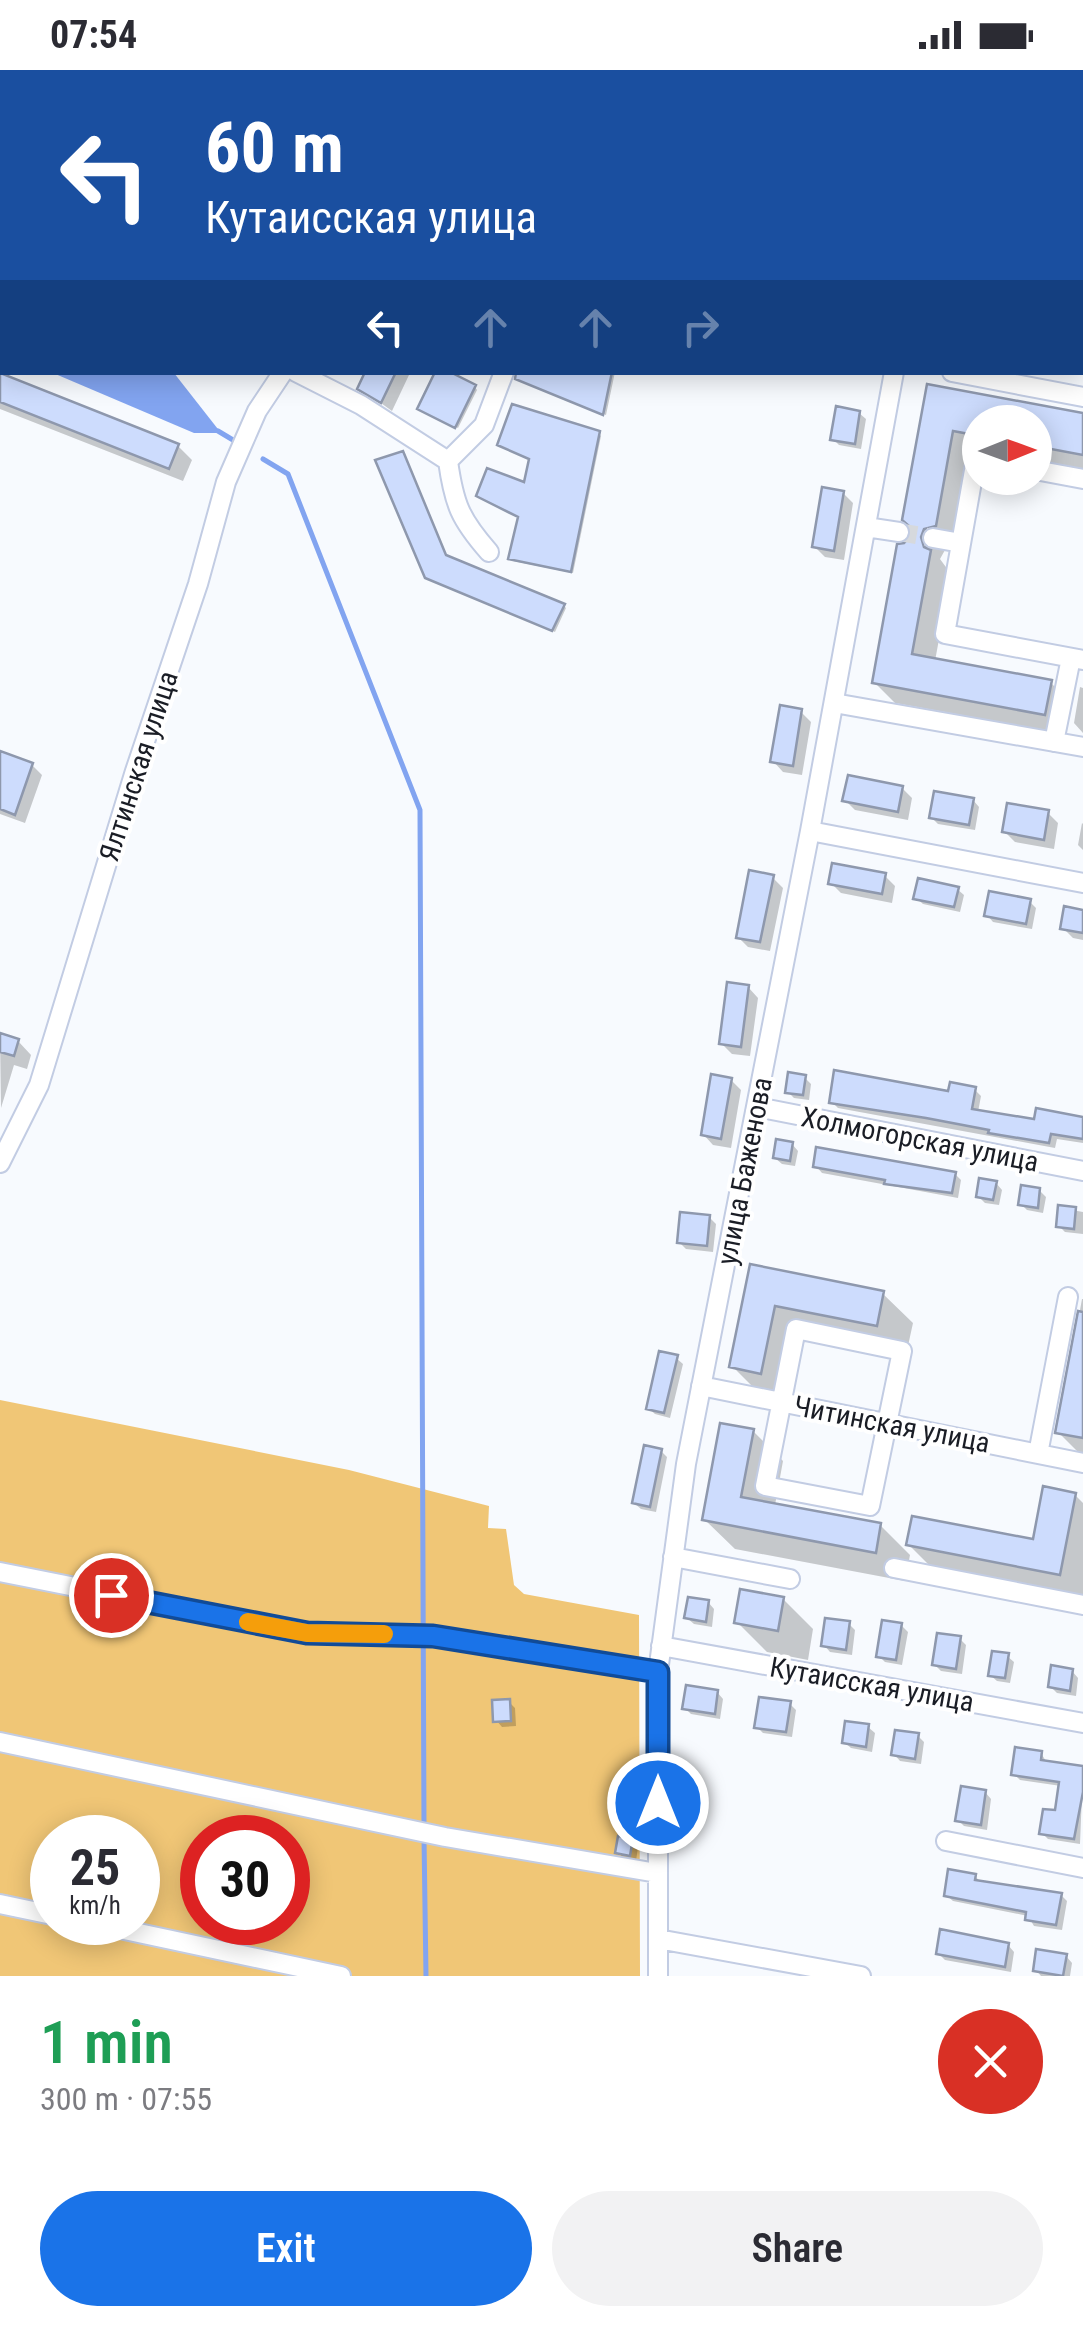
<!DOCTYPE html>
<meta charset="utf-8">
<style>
:root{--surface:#fff;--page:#f2f2f3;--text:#2b2b33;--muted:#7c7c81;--accent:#1a73e8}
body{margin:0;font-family:"Roboto Condensed",sans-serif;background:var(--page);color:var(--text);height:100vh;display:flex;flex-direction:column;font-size:38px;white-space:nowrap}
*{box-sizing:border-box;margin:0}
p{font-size:32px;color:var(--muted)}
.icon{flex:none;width:55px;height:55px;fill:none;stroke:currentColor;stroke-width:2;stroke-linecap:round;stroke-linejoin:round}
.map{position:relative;height:1906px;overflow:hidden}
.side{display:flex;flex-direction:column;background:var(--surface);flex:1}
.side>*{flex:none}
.top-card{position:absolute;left:0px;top:0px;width:1085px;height:305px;box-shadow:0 5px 25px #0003;background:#1a4fa0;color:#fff;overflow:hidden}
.needle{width:65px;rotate:89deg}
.tools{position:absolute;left:962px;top:335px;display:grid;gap:20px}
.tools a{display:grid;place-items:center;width:90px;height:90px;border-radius:50%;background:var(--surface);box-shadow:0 5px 25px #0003;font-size:50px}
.speed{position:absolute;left:30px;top:1745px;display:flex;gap:20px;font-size:50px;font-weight:700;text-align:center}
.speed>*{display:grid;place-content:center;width:130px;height:130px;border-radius:50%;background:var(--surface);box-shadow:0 5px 25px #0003;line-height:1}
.speed small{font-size:25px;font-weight:400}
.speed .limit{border:15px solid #d22;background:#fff;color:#111}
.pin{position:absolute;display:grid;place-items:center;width:85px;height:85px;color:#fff;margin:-42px;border:5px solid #fff;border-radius:50%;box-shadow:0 2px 10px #0007}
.me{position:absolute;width:110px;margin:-55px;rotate:0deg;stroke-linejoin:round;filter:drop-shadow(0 0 8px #0008)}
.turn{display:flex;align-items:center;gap:35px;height:210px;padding:0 40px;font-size:45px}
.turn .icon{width:130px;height:130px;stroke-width:2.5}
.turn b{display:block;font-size:70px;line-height:85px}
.lanes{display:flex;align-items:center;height:95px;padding:0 40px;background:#0003;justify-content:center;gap:50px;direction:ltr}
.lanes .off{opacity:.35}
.round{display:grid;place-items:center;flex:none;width:105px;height:105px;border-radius:52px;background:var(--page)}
.head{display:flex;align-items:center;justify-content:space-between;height:170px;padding:0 40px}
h1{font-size:60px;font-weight:600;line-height:75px;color:#1e9e55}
.button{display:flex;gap:20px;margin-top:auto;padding:20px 40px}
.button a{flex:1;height:115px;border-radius:60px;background:var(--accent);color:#fff;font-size:40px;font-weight:600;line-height:115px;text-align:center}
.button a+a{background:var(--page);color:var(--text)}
.status{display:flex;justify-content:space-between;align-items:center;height:70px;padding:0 50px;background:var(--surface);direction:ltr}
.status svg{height:28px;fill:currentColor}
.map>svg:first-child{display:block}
.green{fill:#f0c676;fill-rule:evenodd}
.forest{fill:#e6ba62}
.water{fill:#82a4f0}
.shadow{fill:#0003}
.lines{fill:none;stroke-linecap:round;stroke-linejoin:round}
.stream{stroke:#82a4f0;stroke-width:5}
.building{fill:#cddcfd;stroke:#8e98ad;stroke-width:2.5}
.minor-tunnel{stroke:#d6d9dd;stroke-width:18;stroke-dasharray:18 9;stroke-linecap:butt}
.minor-casing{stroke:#c2cce3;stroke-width:22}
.minor{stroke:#fff;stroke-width:18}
.route-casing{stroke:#114b97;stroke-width:25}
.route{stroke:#1a73e8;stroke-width:18}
.slow{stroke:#f59e0b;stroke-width:18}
.labels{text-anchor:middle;stroke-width:8;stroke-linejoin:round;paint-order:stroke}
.street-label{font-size:28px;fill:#1a1d25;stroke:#fff}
</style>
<div class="status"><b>07:54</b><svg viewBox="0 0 49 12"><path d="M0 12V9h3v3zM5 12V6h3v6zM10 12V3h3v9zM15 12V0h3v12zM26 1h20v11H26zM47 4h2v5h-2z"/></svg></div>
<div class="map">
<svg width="1083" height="1906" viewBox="0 0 1083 1906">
<rect width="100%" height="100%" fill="#f7fafe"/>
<!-- green -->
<path class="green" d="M0 1330 349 1400 489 1436 488 1458 506 1459 514 1515 524 1524 639 1545 640 1906H0ZM52 1768H138V1852H52ZM202 1768H288V1852H202Z"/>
<!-- forest -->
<path class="forest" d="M0 104H2V280L0 279Z"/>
<!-- water -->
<path class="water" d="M53 303H174L221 363H194Z"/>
<!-- shadow -->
<path class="shadow" d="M182 0H348L181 2Z
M0 14 2 15V42L0 41Z
M368 302 409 305 392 341 360 318Z
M521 302H615L606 345 523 312Z
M0 306 178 376 192 390 183 411 0 339Z
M475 317 477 320 458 358 423 341Z
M929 317 1083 345V400L1035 392V352H980V381L974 380 956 476 945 480 940 489 951 504 935 591 1050 612 1071 633 1066 664 895 633 874 612 906 476 914 466Z
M859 343 866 349 861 379 839 375 833 369Z
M599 364 601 366 573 503 513 491 510 488 531 390Z
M843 423 853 433 844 490 825 487 815 477Z
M447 488 564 536 566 538 555 562 431 510Z
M1080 617 1083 618V663L1074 653Z
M801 642 811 652 802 705 783 702 773 691Z
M0 684 32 695 42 705 25 753 0 744Z
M902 718 912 728 908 750 855 740 845 730Z
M973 730 979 737 975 760 938 754 932 748Z
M1048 743 1058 753 1054 779 1015 772 1005 762Z
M1082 753 1083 754V780L1078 775Z
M885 806 895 816 892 833 841 823 831 813Z
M773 808 783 818 770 881 748 877 738 867Z
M957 819 964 825 960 842 923 834 916 828Z
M1030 832 1036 838 1032 859 993 852 987 845Z
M1083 842V870L1073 868 1063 858Z
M748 917 758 928 750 986 732 984 721 973Z
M0 966 18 971 31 985 27 999 14 995 1 1038Z
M804 1007 811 1014 809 1030 794 1028 788 1022Z
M731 1010 741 1020 731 1078 713 1075 703 1064Z
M975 1020 981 1026 978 1042 1036 1052 1083 1049V1073L1057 1069 1055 1078 838 1038 832 1032Z
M792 1074 798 1081 795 1096 782 1094 775 1088Z
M816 1096 955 1104 961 1110 958 1128 822 1103Z
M996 1113 1002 1120 999 1135 985 1133 978 1126Z
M1039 1120 1046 1127 1043 1143 1027 1140 1021 1134Z
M1061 1138 1083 1142V1164L1065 1162 1059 1156Z
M709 1147 716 1154 713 1182 686 1179 679 1172Z
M752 1197 882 1223 913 1253 906 1285 805 1264 791 1332 762 1326 732 1296Z
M1082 1229H1083V1387L1058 1362Z
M676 1288 683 1294 670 1348 655 1344 648 1338Z
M753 1361 783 1391 775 1435 880 1455 910 1485 905 1511 735 1479 704 1449Z
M661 1381 667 1387 656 1442 641 1439 634 1433Z
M1075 1425 1083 1433V1532L939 1505 909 1475 1035 1472Z
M783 1529 813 1559 808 1590 767 1582 737 1552Z
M708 1532 714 1539 712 1557 694 1554 687 1548Z
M849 1554 855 1560 852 1585 830 1582 824 1575Z
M901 1555 908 1562 902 1595 885 1592 879 1586Z
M960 1569 966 1575 962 1604 941 1601 935 1595Z
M1007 1586 1014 1592 1010 1613 997 1611 990 1605Z
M1072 1601 1078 1608 1076 1626 1057 1623 1050 1616Z
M717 1622 723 1629 720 1649 691 1644 685 1638Z
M509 1632 515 1638 516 1656 502 1657 496 1650Z
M790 1634 796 1640 792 1667 763 1663 757 1657Z
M868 1657 875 1663 872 1682 851 1678 844 1672Z
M918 1666 924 1672 921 1694 900 1691 894 1684Z
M1041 1683 1047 1693 1083 1699 1080 1774 1048 1769 1042 1763 1057 1743 1061 1716 1020 1710 1014 1704Z
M985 1722 991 1729 987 1760 964 1756 958 1750Z
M632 1771 638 1777 636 1791 624 1789 618 1782Z
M48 1780 52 1781V1807L43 1800Z
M975 1806 982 1814 1061 1825 1067 1831 1062 1860 1034 1856 1028 1846 953 1831 946 1825Z
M1008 1875 1014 1882 1011 1902 945 1890 938 1883Z
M1066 1886 1072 1893 1070 1906H1041L1036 1900Z"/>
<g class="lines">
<!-- stream -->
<path class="stream" d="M0 173 2 174
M218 361 238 373
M263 389 288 404 420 740 424 1757
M424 1768 426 1906"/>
</g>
<!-- building -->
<path class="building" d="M365 302H396L381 333 357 319Z
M435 302H450L476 315 455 358 417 339Z
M516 302H612L603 345 515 309Z
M0 303 179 374 169 399 0 332Z
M927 314 1083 343V385L1035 376V352H980V366L953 361 936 456 924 459 921 467 924 477 931 480 912 584 1052 610 1045 645 872 613 897 474 904 473 911 465 910 457 902 450Z
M512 334 600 361 571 502 508 489 518 447 476 426 487 398 524 412 529 389 497 375Z
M836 336 860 341 855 374 830 370Z
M403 381 446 485 565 534 552 561 425 508 375 390Z
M822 417 844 421 834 481 812 477Z
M780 635 802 639 793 696 770 692Z
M0 681 33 693 15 745 0 739Z
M848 705 903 716 898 742 842 731Z
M934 721 974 728 969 755 929 748Z
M1007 733 1049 740 1044 770 1002 762Z
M832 793 886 803 882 824 828 814Z
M749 800 774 805 760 872 736 868Z
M918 808 959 817 954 837 913 829Z
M989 821 1031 829 1026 854 984 846Z
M1064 836 1083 840V863L1060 859Z
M727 912 749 915 741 977 719 974Z
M0 963 19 969 14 986 0 982Z
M834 1000 948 1021 950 1012 976 1017 972 1039 1034 1049 1036 1038 1083 1047V1069L1051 1064 1049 1073 988 1063 989 1060 926 1048 829 1033Z
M788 1002 806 1005 803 1025 785 1023Z
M711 1004 732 1008 721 1069 701 1065Z
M776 1069 793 1072 790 1091 773 1088Z
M816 1077 956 1102 952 1123 884 1114 885 1110 813 1097Z
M979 1108 997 1111 993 1130 976 1127Z
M1021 1115 1040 1118 1038 1138 1018 1135Z
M1058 1135 1076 1137 1074 1159 1056 1157Z
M680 1142 710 1145 707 1176 677 1173Z
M750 1194 884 1221 877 1256 775 1236 761 1304 729 1297Z
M1078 1241 1083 1242V1368L1055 1363Z
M659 1281 678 1285 664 1343 646 1339Z
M720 1353 754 1359 741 1427 881 1453 876 1483 702 1450Z
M644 1375 662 1379 650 1437 632 1433Z
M1043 1416 1076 1423 1060 1505 906 1475 912 1446 1033 1469Z
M740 1519 784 1527 778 1561 734 1553Z
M688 1527 709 1530 706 1552 684 1548Z
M825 1548 850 1551 846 1580 821 1576Z
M882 1550 902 1553 896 1590 876 1587Z
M937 1563 961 1566 956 1599 932 1595Z
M992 1581 1009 1583 1005 1608 988 1606Z
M1051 1595 1073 1599 1070 1621 1048 1617Z
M686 1615 718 1620 715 1644 682 1639Z
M759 1627 791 1631 786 1662 754 1658Z
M510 1629 511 1651 493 1652 492 1630Z
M845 1651 869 1654 866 1677 842 1673Z
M895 1660 919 1663 915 1689 891 1685Z
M1015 1677 1042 1681 1041 1690 1083 1696V1722L1074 1769 1039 1764 1043 1739 1055 1740 1059 1712 1011 1705Z
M961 1716 986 1720 981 1755 955 1751Z
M618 1766 633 1768 630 1786 615 1783Z
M948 1799 976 1804 975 1810 1062 1823 1056 1855 1025 1850 1026 1842 944 1826Z
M940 1859 1009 1873 1005 1897 936 1884Z
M1036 1879 1067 1884 1063 1906 1033 1901Z"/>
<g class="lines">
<!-- minor-tunnel -->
<path class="minor-tunnel" d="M899 462 933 468"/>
<defs>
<path id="minor" d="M434 2 435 0
M953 2 954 0
M1082 194H1083
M296 302 361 335 448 391 484 355 504 302
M952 302 1083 327
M980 390 976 389 945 564 1083 590
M448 391C454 434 460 449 489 482
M1035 400 1083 409
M866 457 899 462
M933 468 961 473
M834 633 1083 677
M1054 672 1071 588
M810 761 1083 813
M757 1037 1083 1101
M0 1093 39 1015 135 701 198 514 226 412 257 341 283 302
M796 1259 902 1281 870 1436 765 1416Z
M701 1316 1083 1393
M1038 1384 1068 1227
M673 1487 790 1509
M894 1498 1083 1535
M0 1502 307 1563 433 1565 658 1602
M661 1576 1083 1653
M0 1672 445 1767 657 1803
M946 1771 1083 1798
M0 1834 52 1845
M87 1852 341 1906
M658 1869 861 1906
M658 1906V1602L686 1394 810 761 894 302"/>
</defs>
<!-- minor casing -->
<use href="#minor" class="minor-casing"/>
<!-- minor -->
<use href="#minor" class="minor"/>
</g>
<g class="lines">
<defs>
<path id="route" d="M111 1525 307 1563 433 1566 658 1602V1733"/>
</defs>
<!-- route casing -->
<use href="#route" class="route-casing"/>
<!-- route -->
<use href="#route" class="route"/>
<!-- slow -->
<path class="slow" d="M248 1552 307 1563 384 1564"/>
</g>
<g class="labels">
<!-- street labels -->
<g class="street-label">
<text transform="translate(138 696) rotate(-72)" y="10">Ялтинская улица</text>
<text transform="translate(920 1069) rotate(11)" y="10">Холмогорская улица</text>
<text transform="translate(744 1101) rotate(-79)" y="10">улица Баженова</text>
<text transform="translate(892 1354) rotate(11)" y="10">Читинская улица</text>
<text transform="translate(872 1614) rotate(10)" y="10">Кутаисская улица</text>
</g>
</g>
</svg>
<div class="tools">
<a><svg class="needle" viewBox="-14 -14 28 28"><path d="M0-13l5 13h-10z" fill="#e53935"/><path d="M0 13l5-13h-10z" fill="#7c7c81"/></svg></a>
</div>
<div class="speed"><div>25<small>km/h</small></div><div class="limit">30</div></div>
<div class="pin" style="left:111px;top:1525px;background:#d93025"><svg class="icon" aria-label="arrive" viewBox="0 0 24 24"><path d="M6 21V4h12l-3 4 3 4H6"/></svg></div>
<svg class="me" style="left:658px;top:1733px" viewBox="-20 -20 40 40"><circle r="17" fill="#1a73e8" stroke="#fff" stroke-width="3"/><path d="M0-11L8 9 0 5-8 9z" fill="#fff"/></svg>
<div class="top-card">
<div class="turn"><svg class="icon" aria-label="left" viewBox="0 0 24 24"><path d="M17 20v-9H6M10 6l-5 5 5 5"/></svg><div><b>60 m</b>Кутаисская улица</div></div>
<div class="lanes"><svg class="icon" aria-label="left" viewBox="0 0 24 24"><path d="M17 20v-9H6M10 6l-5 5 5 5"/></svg><svg class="icon off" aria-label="ahead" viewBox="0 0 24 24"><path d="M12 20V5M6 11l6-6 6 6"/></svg><svg class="icon off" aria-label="ahead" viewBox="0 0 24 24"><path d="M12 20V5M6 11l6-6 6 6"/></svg><svg class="icon off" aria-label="right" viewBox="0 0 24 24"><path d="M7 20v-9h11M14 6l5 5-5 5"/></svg></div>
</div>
</div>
<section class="side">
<div class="head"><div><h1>1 min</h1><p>300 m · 07:55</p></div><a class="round" style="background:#d93025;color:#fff"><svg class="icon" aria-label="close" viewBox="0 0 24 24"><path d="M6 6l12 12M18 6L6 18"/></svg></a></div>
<div class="button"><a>Exit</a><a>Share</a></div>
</section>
